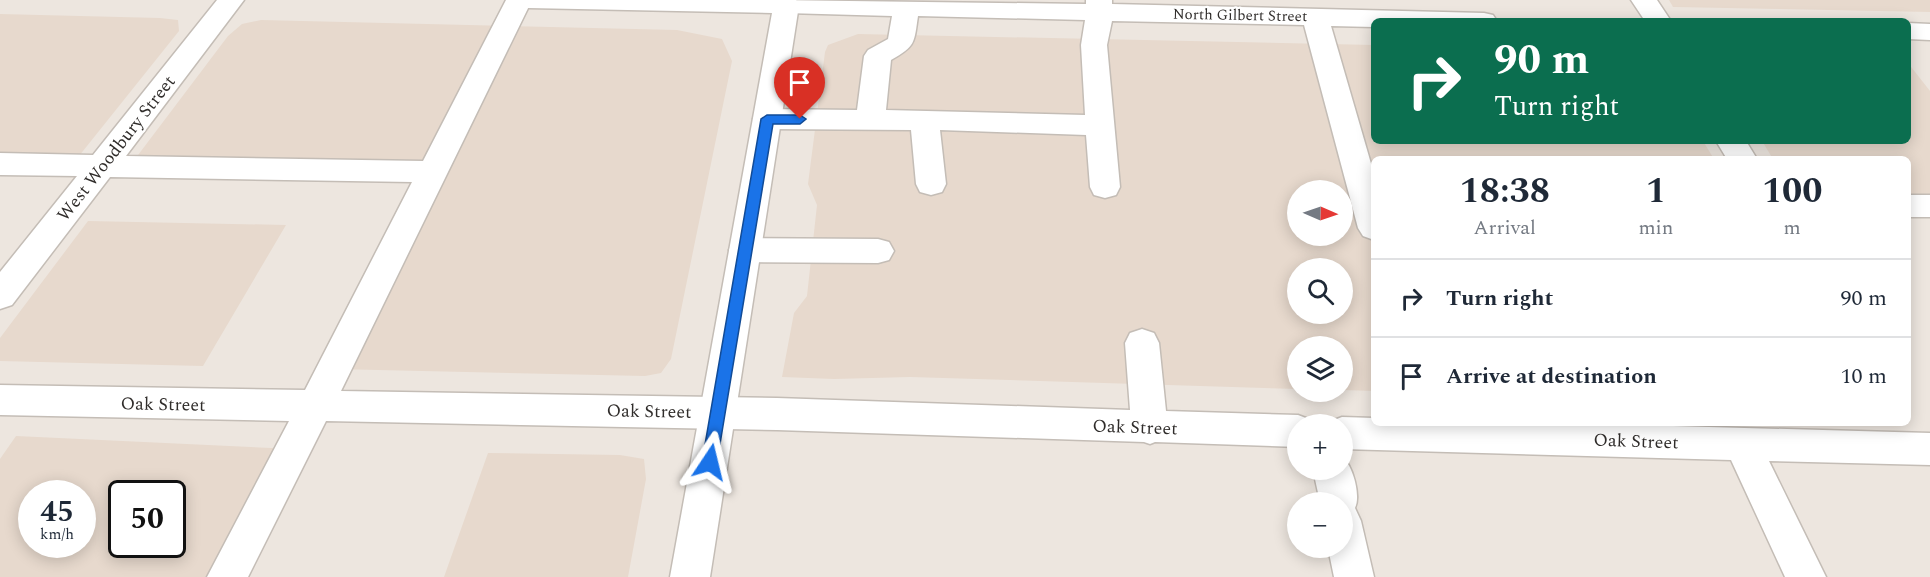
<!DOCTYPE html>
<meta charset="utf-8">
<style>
:root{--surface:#fff;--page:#f2f2f3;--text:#1f2937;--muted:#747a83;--line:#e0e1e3}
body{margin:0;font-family:Spectral,serif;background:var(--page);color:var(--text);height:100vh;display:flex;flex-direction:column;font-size:22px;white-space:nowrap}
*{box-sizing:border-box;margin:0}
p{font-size:20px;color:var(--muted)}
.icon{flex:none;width:33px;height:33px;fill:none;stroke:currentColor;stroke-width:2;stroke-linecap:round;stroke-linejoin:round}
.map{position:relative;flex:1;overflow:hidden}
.drawer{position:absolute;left:1371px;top:156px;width:540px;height:270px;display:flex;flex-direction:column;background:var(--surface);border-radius:9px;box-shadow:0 3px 15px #0003}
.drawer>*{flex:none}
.banner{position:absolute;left:1371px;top:18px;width:540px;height:126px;border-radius:9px;box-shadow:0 3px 15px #0003;background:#0b6e4f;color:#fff;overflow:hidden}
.needle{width:39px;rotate:92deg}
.tools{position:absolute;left:1287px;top:180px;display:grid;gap:12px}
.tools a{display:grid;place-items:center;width:66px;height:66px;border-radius:50%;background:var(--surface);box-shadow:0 3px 15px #0003;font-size:30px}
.speed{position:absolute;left:18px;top:480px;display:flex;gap:12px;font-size:30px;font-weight:700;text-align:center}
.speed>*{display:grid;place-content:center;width:78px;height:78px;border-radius:50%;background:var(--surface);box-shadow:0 3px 15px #0003;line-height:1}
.speed small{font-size:15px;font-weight:400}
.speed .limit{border:3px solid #111;border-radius:9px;background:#fff;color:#111}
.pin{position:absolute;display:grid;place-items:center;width:51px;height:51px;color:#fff;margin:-62px -26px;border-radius:50% 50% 50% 0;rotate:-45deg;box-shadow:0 0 6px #0007}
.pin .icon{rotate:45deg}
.me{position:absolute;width:66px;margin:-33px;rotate:10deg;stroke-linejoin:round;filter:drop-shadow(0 0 4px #0008)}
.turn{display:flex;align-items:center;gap:21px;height:126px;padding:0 24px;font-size:27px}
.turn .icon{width:78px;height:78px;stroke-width:2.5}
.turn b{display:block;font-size:42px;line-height:51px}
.eta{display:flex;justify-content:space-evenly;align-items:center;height:102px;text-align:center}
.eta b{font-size:36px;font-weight:700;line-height:42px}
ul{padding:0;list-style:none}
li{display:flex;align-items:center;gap:18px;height:78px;padding:0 24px;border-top:2px solid var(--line)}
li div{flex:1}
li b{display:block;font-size:22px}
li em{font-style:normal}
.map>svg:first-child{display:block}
.built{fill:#e7d9cd;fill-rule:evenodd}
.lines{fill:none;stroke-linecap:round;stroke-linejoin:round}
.minor-casing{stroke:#c4bdb6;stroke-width:3}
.major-casing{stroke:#c4bdb6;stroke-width:3}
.minor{fill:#fff;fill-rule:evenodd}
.major{fill:#fff;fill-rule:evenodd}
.route{fill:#1a73e8;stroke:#114b97;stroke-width:1.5}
.labels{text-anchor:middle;stroke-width:4.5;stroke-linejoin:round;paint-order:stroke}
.far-street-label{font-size:15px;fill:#302d2b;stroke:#fff}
.street-label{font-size:18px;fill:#302d2b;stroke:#fff}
</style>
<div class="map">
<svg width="1930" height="577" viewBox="0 0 1930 577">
<rect width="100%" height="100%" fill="#ede6df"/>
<!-- built -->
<path class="built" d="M1669 0H1930V12L1673 7Z
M0 14 160 18 178 20 179 31 71 166 0 164Z
M261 20 677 30 722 39 732 61 671 359 661 373 645 376 334 369 433 173 129 167 228 36 242 24Z
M858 34 1374 45V141H1703L1714 159H1374V391L1343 390 1342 346H1298L1297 389 910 377 834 379 782 377 794 313 807 296 817 205 808 184 825 52 828 45ZM1298 190H1342V236H1298ZM1298 268H1342V314H1298Z
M1908 63 1930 91V206H1908V159H1773L1762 141H1908Z
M88 221 286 225 203 366 0 361V338Z
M16 436 294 449 227 577H0V459ZM32 494H82V544H32ZM122 494H172V544H122Z
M488 453 620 455 644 459 646 479 628 577H444Z"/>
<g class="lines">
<defs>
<path id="minor" d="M217 0H244L126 156 423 161 506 0H532L341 391 777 398 1130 410 1125 343 1130 333 1142 329 1154 333 1159 343 1166 411 1298 415 1311 420 1313 424H1298V447L1155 442 1150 444 1144 442 777 430 326 421 248 577H207L289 421 0 415V385L305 390 412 182 110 177 12 305 0 309V272L77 176 0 175V153L93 155Z
M774 0 1086 4V0H1112V4L1484 13 1493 15 1497 21H1374V27L1331 26 1374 174V240L1363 236 1358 228 1304 25 1112 21 1107 45 1120 187 1116 195 1105 198 1094 195 1090 187 1086 135 940 130 946 184 942 192 931 195 920 192 916 184 911 130 767 129 757 126 753 119 757 112 767 109 857 110 864 56 868 50 888 39 892 16 786 13 777 11 773 5ZM918 16 1085 20 1081 45 1085 115 886 110 891 60C916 46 914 43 918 16Z
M1631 0H1657L1671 21H1645Z
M1908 23 1930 24V40L1908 39Z
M1716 141H1746L1757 159H1727Z
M1908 195H1930V217H1908Z
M745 238 878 239 889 242 894 251 889 260 878 263 745 262 734 259 729 250 734 241Z
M1342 417 1374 418V423H1566L1930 433V465L1769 461 1826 577H1785L1731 460 1342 449V424H1328L1329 422Z
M1342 457C1353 465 1361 496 1355 508L1361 521 1374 577H1334L1328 548H1342V502H1320L1313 470H1342Z"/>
<path id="major" d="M515 0H796L799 5 710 577H670L772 13 528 8 519 6Z"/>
</defs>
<!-- minor casing -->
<use href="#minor" class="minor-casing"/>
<!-- major casing -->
<use href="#major" class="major-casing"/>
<!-- minor -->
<use href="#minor" class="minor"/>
<!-- major -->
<use href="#major" class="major"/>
</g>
<!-- route -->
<path class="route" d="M767 115H800L806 119 800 124H773L717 462 715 467 710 469 704 467 702 462 761 119Z"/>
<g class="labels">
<!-- far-street labels -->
<g class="far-street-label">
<text transform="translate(1240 15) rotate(1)" y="5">North Gilbert Street</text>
</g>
<!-- street labels -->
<g class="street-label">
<text transform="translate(116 148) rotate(-52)" y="6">West Woodbury Street</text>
<text transform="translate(163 404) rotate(1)" y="6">Oak Street</text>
<text transform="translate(649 411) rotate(1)" y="6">Oak Street</text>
<text transform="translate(1135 427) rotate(2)" y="6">Oak Street</text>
<text transform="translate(1636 441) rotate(2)" y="6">Oak Street</text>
</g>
</g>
</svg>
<div class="tools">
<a><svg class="needle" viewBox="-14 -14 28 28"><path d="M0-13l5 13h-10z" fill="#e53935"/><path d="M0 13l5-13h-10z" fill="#747a83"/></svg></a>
<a><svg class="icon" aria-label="search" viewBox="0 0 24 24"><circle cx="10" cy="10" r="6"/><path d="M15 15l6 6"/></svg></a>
<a><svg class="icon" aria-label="layers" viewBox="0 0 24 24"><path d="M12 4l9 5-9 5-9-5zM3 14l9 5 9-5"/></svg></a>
<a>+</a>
<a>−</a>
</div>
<div class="speed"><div>45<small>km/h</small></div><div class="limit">50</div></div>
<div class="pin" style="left:800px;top:119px;background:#d93025"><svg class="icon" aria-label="arrive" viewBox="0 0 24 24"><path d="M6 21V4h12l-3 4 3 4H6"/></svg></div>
<svg class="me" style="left:710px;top:462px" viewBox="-20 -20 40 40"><path d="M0-17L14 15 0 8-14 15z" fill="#1a73e8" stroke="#fff" stroke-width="4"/></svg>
<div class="banner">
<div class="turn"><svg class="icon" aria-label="right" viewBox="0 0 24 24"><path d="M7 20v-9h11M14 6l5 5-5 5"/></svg><div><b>90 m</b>Turn right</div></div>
</div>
<section class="drawer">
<div class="eta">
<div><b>18:38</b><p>Arrival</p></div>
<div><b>1</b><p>min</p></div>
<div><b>100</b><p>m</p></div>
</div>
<ul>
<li><svg class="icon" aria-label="right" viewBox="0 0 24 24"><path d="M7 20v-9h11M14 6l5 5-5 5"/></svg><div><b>Turn right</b></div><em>90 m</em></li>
<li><svg class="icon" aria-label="arrive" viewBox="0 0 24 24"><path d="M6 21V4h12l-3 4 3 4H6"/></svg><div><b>Arrive at destination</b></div><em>10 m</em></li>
</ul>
</section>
</div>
